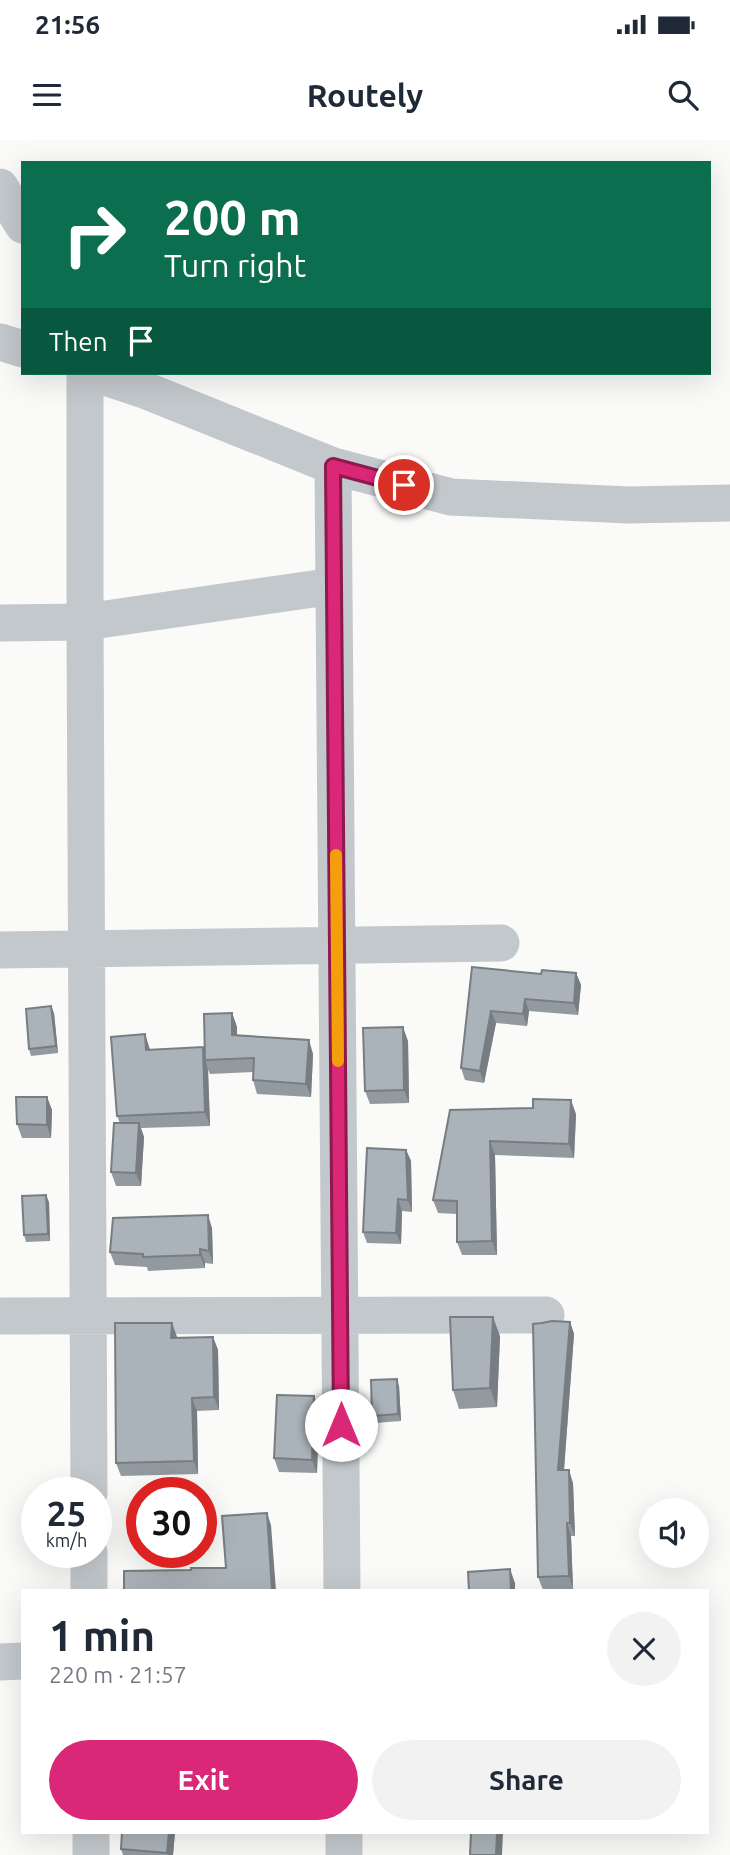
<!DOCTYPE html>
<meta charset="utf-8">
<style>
:root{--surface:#fff;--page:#f2f2f3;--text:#1f2937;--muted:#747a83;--accent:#db2777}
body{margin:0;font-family:Ubuntu,sans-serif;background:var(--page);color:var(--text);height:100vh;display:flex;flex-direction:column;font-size:26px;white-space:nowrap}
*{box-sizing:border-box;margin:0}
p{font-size:23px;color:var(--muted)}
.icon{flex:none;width:38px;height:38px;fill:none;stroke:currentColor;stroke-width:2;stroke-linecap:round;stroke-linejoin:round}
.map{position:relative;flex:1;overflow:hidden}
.details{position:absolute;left:21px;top:1449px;width:688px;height:245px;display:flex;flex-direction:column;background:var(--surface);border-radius:0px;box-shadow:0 7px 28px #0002}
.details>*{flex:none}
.guide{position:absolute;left:21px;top:21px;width:690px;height:214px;border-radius:0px;box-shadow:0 7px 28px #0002;background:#0b6e4f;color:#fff;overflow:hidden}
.buttons{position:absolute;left:639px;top:1358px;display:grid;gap:14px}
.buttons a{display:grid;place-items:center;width:70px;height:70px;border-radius:50%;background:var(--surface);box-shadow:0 7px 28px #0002;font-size:35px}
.speed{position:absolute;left:21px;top:1337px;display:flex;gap:14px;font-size:35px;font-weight:700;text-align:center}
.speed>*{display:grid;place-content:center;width:91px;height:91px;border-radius:50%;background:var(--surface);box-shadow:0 7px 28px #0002;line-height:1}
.speed small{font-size:18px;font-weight:400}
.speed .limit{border:10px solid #d22;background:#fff;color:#111}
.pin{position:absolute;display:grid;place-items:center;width:60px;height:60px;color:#fff;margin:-30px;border:4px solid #fff;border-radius:50%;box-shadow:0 2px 7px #0007}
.me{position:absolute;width:77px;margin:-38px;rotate:0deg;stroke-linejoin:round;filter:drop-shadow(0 0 5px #0008)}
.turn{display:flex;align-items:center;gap:24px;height:147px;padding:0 28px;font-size:32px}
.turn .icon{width:91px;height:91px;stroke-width:2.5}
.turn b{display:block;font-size:49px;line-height:60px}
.then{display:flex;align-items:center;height:66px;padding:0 28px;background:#0003;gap:14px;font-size:26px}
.round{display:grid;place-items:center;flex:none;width:74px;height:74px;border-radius:37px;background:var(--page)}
.summary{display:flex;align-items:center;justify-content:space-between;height:119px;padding:0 28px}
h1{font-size:42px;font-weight:700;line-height:52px}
.primary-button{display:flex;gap:14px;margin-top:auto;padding:14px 28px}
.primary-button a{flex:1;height:80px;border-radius:42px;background:var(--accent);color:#fff;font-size:28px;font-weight:700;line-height:80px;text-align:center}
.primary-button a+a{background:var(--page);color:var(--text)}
.status{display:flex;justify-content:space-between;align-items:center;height:49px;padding:0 35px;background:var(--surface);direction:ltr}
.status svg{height:19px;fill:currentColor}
header{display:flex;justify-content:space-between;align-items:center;height:91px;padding:0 28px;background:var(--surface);font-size:32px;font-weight:700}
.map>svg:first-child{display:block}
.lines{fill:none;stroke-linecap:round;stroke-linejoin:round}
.street{stroke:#c3c8cc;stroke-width:37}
.wall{fill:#929a9f}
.shaded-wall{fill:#777d82}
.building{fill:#aab3b9;stroke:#777d82;stroke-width:2}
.route-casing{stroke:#8e194d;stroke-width:18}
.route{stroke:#db2777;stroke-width:12}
.slow{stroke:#f59e0b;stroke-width:12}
</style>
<div class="status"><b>21:56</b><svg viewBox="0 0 49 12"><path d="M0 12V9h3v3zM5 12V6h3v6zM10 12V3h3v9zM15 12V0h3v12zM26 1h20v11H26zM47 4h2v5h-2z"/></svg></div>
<header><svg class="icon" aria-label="menu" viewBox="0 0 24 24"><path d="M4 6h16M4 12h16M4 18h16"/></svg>Routely<svg class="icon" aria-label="search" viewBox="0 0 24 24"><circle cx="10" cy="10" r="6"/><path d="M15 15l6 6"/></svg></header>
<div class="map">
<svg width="730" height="1715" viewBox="0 0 730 1715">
<rect width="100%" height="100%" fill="#fafaf8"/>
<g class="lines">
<!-- street -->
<path class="street" d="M0 47 23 85
M0 202 23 209
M85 233V482L89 1353
M93 233 147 251 333 326 451 357 629 365 730 363
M333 326 342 1451
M0 483 85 482 334 446
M0 810 501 803
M0 1176 546 1175
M89 1412V1451
M0 1522 23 1521
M91 1692V1715
M344 1692V1715"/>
</g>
<!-- wall -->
<path class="wall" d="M472 827 541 834 576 833 581 845 578 875 529 871 527 886 496 883 484 943 465 940 461 928Z
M54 873 58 913 31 916 29 909Z
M232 873 237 887V896L313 914 311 957 257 954 253 940V932L210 934 208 930 210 986 141 988 144 997 141 1046H116L111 1032 120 983 117 976 145 894 150 909 205 911Z
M408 901 409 963 370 964 365 951Z
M47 957 52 970 51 998H22L17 984Z
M450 970 576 974 574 1018 495 1015 497 1115H462L457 1102V1074L438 1073 433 1060Z
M406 1010 411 1021 412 1072 402 1071 401 1104 367 1103 363 1092Z
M49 1062 50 1101 26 1102 24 1095Z
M212 1088 213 1124 205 1123V1128L148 1131 147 1127 115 1125 110 1112Z
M570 1182 574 1194 564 1330 573 1343 575 1396H571L573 1449 543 1450 538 1437Z
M172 1183 177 1198 213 1197 218 1210 219 1270 197 1271 198 1334 121 1336 116 1323Z
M500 1196 497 1267 459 1269 453 1250Z
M399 1246 401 1281 375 1283 372 1276Z
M314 1256 319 1269 317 1333 279 1332 274 1318Z
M175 1692 173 1715H123L121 1709Z"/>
<!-- shaded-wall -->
<path class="shaded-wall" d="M576 833 581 845 578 875 574 863Z
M525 859 529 871 527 886 523 874Z
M51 866 54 873 58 913 56 906Z
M491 871 496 883 484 943 480 931Z
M232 873 237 887V909L232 895Z
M403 887 408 901 409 963 404 950Z
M145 894 149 908 151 923 146 910Z
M309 900 313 914 311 957 306 944Z
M203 907 208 920H205L208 930 210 986 205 972Z
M47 957 52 970 51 998 47 985Z
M571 960 576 974 574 1018 569 1004Z
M139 983 144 997 141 1046 136 1033Z
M490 1001 495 1015 497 1115 492 1101Z
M406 1010 411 1021 412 1072 408 1060Z
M46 1055 49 1062 50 1101 48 1094Z
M398 1059 402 1071 401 1104 396 1093Z
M208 1075 212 1088 213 1124 209 1111Z
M200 1109 205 1123V1128L200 1115Z
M493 1177 500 1196 497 1267 490 1248Z
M570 1182 574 1194 563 1343 558 1330Z
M172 1183 177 1197 176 1212 171 1198Z
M213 1197 218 1210 219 1270 214 1257Z
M397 1239 399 1246 401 1281 398 1274Z
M314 1256 319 1269 317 1333 312 1320Z
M192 1258 197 1271 198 1334 194 1321Z
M569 1330 573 1343 575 1396 570 1383Z
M267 1373 271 1385 276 1451H272Z
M567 1383 571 1396 573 1449 569 1436Z
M510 1429 515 1443V1451H511Z
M169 1692H175L173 1715H168L167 1713Z
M497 1692H503L502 1715H496Z"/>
<!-- building -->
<path class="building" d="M472 827 541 834 542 830 576 833 574 863 525 859 523 874 491 871 480 931 461 928Z
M51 866 56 906 29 909 26 869Z
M232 873V895L309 900 306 944 253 940 254 918 205 920 204 874Z
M403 887 404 950 365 951 363 888Z
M145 894 146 910 203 907 205 972 117 976 111 897Z
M16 957H47V985L17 984Z
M533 959 571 960 569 1004 490 1001 492 1101 457 1102V1061L433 1060 450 970 533 968Z
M114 983H139L136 1033 111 1032Z
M367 1008 406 1010 408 1060 398 1059 396 1093 363 1092Z
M46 1055 48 1094 24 1095 22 1056Z
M208 1075 209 1111 200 1109V1115L143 1117V1114L110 1112 113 1078Z
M450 1177H493L490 1248 453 1250Z
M552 1181 570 1182 558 1330H569L570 1383H567L569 1436 538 1437 533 1184 542 1183Z
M115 1183H172L171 1198 213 1197 214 1257 192 1258 194 1321 116 1323Z
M397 1239 398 1274 372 1276 371 1240Z
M277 1255 314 1256 312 1320 274 1318Z
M267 1373 272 1451H124V1431L191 1430V1428H226L222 1376Z
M510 1429 511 1451H469L468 1432Z
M122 1692H169L167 1713 121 1709Z
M471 1692H497L496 1715H470Z"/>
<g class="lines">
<defs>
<path id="route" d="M341 1285 333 326 404 345"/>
</defs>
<!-- route casing -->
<use href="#route" class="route-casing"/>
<!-- route -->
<use href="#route" class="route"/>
<!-- slow -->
<path class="slow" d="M336 715 338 921"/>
</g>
</svg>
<div class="buttons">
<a><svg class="icon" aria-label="sound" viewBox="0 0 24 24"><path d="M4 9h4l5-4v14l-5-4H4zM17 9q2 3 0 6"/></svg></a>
</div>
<div class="speed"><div>25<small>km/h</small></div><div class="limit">30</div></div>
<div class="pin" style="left:404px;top:345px;background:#d93025"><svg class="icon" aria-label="arrive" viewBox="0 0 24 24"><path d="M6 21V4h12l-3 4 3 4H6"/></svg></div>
<svg class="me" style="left:341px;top:1285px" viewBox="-20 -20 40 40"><circle r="19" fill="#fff"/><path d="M0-13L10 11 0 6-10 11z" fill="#db2777"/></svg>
<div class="guide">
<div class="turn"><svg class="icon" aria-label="right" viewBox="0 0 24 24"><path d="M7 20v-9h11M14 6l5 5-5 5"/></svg><div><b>200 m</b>Turn right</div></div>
<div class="then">Then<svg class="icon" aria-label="arrive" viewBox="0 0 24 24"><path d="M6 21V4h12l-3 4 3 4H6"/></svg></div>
</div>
<section class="details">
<div class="summary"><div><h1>1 min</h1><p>220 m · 21:57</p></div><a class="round"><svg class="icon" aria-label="close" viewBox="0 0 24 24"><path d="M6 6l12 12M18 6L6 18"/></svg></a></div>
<div class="primary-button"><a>Exit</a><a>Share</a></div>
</section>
</div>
